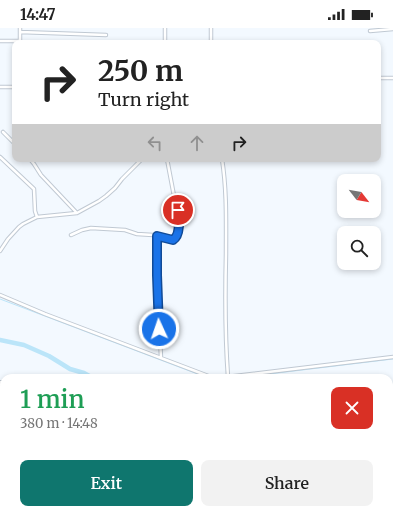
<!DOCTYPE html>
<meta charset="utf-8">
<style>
:root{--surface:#fff;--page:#f2f2f2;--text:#222;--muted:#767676;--accent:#0f766e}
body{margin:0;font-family:Merriweather,serif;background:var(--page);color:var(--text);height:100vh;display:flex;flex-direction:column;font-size:15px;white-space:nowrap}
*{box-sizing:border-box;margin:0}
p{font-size:13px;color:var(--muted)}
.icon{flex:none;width:22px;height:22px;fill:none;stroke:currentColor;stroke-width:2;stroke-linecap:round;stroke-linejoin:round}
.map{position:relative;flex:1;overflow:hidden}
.details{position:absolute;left:0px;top:346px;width:393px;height:140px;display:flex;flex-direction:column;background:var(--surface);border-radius:12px 12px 0 0;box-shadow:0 2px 6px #0003}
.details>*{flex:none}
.guide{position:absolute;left:12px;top:12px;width:369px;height:122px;border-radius:8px;box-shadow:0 2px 6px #0003;background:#fff;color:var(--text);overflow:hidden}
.needle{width:26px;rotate:121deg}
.fabs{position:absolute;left:337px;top:146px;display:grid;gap:8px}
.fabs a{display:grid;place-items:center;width:44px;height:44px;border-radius:8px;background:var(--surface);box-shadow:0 2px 6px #0003;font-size:20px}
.pin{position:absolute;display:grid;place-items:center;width:34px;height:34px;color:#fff;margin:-17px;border:2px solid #fff;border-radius:50%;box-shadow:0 1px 4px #0007}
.me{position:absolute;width:44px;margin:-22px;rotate:357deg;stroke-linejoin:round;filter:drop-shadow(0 0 3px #0008)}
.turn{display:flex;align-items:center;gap:14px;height:84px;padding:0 20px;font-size:18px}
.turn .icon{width:52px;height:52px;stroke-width:2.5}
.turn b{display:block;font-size:28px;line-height:34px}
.lanes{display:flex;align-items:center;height:38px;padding:0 20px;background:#0003;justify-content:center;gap:20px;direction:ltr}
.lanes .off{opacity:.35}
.round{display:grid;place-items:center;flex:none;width:42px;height:42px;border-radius:8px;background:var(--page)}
.overview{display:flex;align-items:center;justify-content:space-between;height:68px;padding:0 20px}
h1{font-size:24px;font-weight:600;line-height:30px;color:#1e9e55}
.button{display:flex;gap:8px;margin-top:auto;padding:8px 20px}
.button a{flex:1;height:46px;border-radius:8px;background:var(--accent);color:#fff;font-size:16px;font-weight:600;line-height:46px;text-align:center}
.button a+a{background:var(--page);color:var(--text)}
.status{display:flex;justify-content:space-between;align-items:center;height:28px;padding:0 20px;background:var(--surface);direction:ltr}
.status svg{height:11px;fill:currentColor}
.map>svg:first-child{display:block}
.built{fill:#e0ecf8}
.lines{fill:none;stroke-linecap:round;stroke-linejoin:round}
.stream{stroke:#bbe5f9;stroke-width:1}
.river{stroke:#bbe5f9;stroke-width:4.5}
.street-casing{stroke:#c0c9d3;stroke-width:4.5}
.secondary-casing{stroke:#c0c9d3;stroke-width:6}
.street{stroke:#fff;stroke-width:2.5}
.secondary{stroke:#fff;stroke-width:4}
.route-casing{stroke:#114b97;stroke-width:10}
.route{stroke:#1a73e8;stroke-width:7}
</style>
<div class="status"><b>14:47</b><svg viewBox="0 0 49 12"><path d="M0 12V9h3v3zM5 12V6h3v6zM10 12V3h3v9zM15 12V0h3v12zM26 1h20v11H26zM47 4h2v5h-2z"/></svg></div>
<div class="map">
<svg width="393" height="486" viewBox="0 0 393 486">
<rect width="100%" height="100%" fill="#f3f9ff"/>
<!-- built -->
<path class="built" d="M0 429 4 431V482H210L215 486H0Z"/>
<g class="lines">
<!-- stream -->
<path class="stream" d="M0 271 208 350
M236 350 393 331
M389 421 393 420"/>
<!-- river -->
<path class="river" d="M0 312 24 317 49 328 70 341 84 345 93 350
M389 389H393"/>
<defs>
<path id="street" d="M165 0V15
M211 0V15
M370 3 393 1
M20 4 106 7
M0 13H20
M20 13V0
M378 50H393
M0 59H15
M3 104 15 116
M0 129 34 161 35 183 37 189
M30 131 34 136 41 147 76 184
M222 131C227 163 226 194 226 226 225 267 225 308 228 349
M71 207 82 202 91 200 125 202 137 206 153 207 173 212 176 211 178 207V189L167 131
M157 208V247L161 330
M0 223 8 211 19 199 23 196 37 189 77 185 99 173 106 168 115 160 122 151 142 131
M0 267 45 286 211 349 218 350 393 329
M326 486 328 482"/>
<path id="secondary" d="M0 355H4
M389 424 393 423"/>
</defs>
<!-- street casing -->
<use href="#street" class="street-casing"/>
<!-- secondary casing -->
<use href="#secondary" class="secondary-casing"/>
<!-- street -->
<use href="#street" class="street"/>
<!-- secondary -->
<use href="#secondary" class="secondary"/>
</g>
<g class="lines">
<defs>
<path id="route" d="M159 301 157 247V208L173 212C181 207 179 191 178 182"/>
</defs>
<!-- route casing -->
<use href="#route" class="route-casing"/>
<!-- route -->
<use href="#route" class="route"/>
</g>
</svg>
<div class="fabs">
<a><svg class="needle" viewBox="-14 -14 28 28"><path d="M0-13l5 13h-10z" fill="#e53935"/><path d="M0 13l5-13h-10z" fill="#767676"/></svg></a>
<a><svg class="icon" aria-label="search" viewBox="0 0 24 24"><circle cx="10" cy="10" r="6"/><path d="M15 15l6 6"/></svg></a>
</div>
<div class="pin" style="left:178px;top:182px;background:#d93025"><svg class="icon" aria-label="arrive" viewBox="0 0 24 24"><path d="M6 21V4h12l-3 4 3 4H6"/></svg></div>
<svg class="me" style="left:159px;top:301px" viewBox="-20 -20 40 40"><circle r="17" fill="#1a73e8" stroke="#fff" stroke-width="3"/><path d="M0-11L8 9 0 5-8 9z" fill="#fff"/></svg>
<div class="guide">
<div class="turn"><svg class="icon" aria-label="right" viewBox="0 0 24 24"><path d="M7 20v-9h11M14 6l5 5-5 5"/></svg><div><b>250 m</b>Turn right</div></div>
<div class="lanes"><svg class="icon off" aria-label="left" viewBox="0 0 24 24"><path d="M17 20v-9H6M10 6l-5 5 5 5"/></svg><svg class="icon off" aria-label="ahead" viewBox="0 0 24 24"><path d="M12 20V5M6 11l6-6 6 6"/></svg><svg class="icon" aria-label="right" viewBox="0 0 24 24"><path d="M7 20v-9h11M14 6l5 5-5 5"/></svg></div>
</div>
<section class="details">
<div class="overview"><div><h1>1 min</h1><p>380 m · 14:48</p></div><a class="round" style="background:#d93025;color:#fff"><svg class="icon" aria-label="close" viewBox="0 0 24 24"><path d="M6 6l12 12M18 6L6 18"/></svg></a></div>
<div class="button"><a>Exit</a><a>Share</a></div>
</section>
</div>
